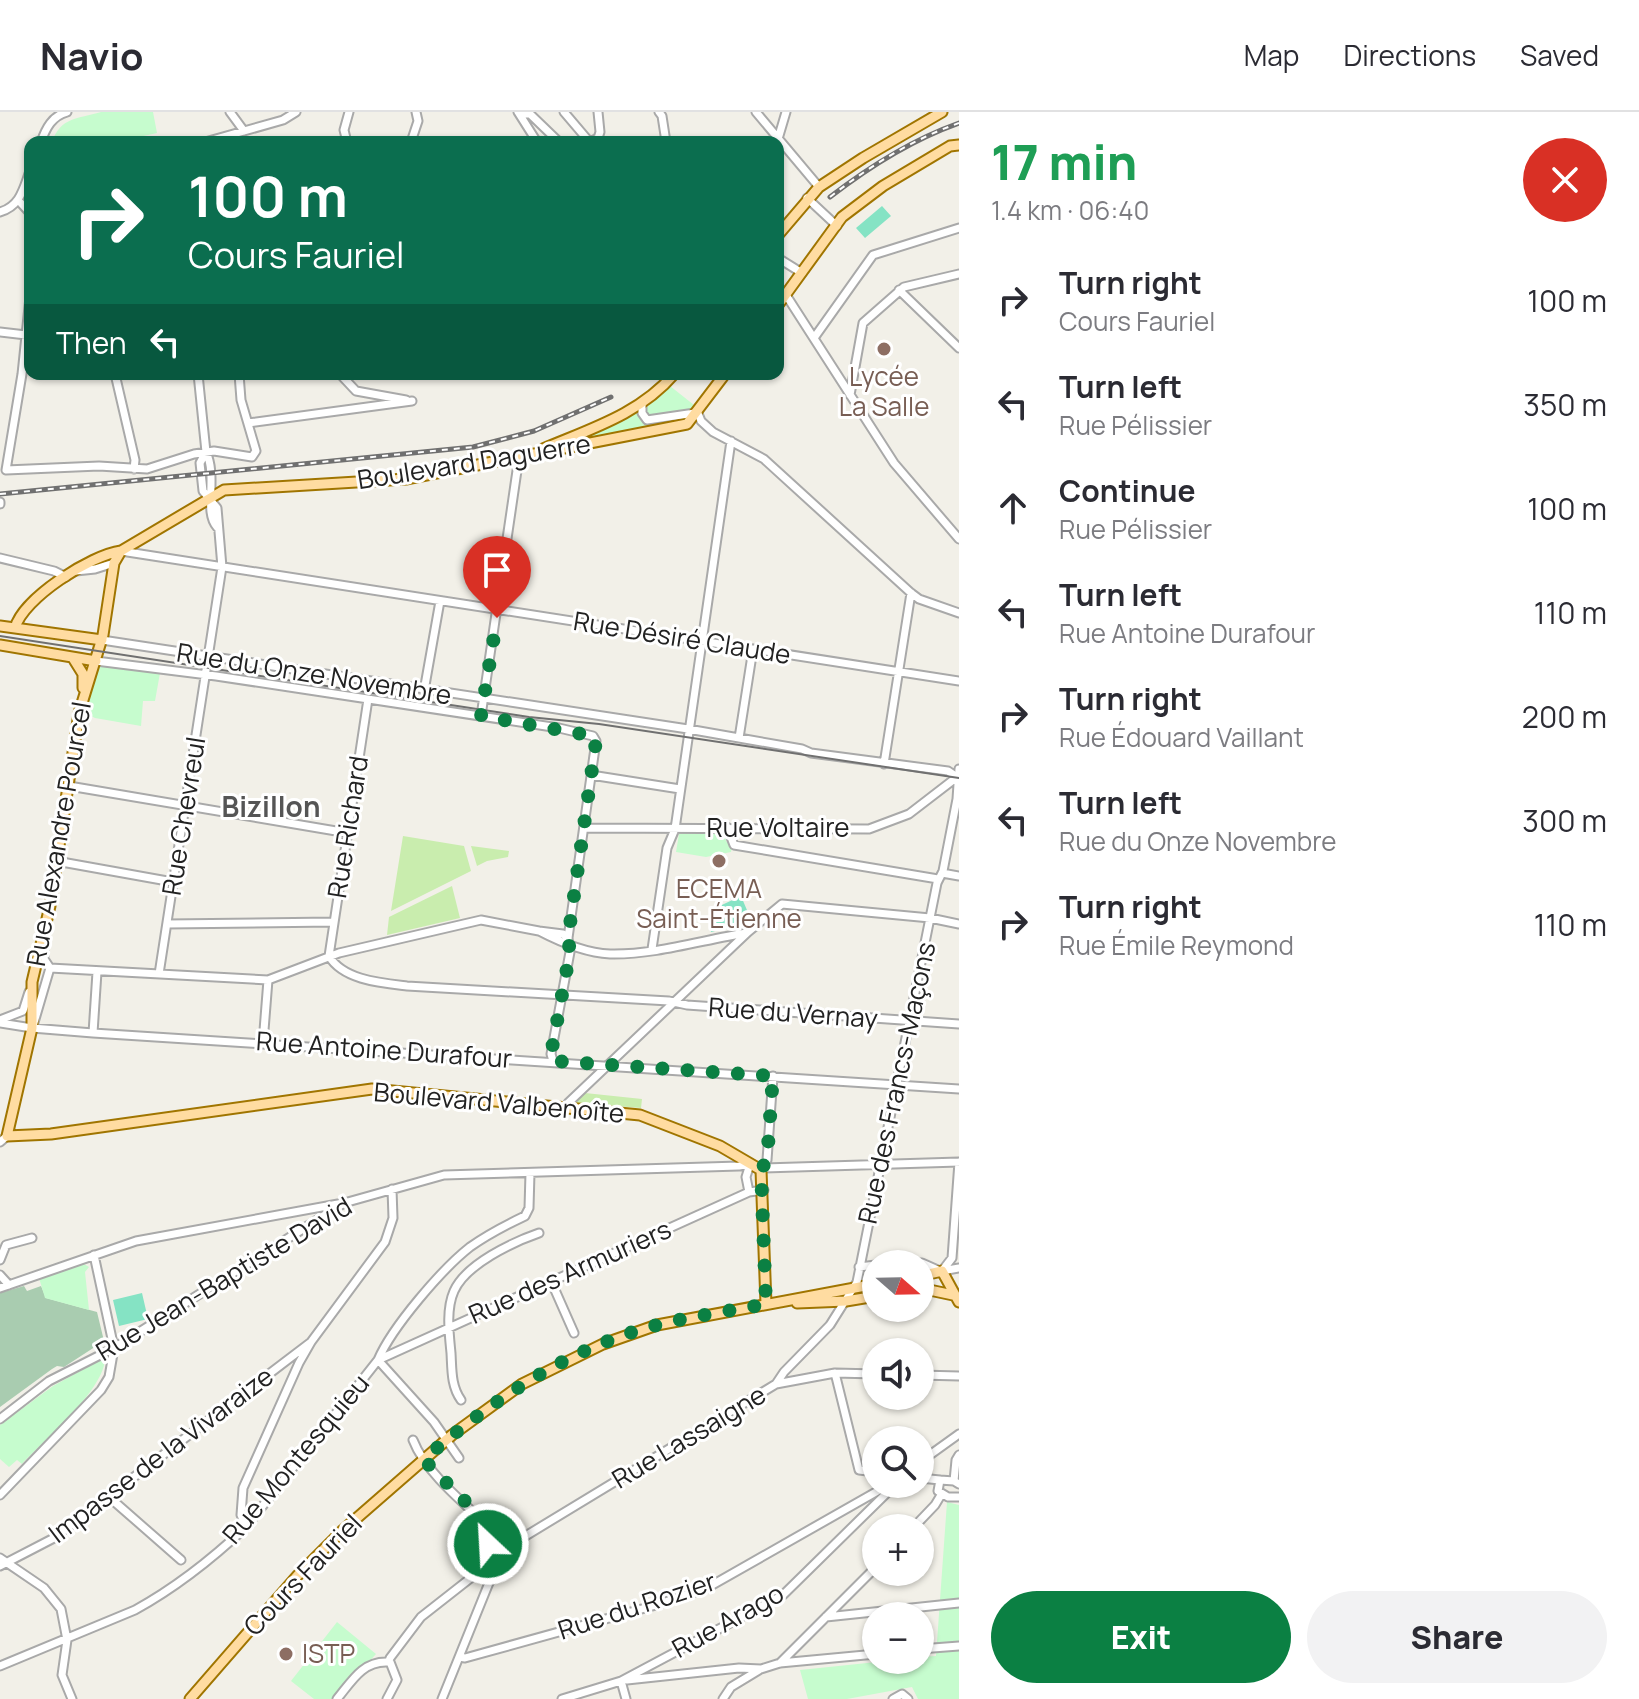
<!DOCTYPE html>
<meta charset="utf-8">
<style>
:root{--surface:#fff;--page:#f2f2f3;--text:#2b2b33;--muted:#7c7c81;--line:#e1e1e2;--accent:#0b8043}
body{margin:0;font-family:Manrope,sans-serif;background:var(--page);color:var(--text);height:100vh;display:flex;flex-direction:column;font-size:30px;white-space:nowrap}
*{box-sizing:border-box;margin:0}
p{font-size:26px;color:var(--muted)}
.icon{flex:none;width:44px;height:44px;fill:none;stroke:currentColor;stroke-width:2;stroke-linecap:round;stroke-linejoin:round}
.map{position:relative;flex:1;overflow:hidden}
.sheet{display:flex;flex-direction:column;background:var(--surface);width:680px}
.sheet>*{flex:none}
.hud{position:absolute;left:24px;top:24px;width:760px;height:244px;border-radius:16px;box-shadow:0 2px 6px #0004;background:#0b6e4f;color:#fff;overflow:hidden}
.needle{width:52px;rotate:110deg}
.fabs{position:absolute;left:862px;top:1138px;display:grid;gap:16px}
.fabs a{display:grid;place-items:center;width:72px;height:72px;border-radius:50%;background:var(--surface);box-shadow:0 2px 6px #0004;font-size:40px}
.pin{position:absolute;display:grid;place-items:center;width:68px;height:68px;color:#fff;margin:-82px -34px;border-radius:50% 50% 50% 0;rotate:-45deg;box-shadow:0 0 8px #0007}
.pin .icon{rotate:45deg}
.me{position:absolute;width:88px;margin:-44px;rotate:335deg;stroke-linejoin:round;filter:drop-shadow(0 0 6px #0008)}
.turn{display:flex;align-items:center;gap:28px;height:168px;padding:0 32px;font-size:36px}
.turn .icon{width:104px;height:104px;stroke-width:2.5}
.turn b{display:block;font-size:56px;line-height:68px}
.then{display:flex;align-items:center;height:76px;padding:0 32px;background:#0003;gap:16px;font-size:30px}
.round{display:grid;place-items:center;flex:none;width:84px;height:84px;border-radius:42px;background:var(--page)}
.summary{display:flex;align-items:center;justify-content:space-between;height:136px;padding:0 32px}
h1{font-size:48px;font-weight:800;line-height:60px;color:#1e9e55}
.cta{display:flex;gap:16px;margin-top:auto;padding:16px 32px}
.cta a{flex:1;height:92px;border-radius:48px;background:var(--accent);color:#fff;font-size:32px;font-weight:800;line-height:92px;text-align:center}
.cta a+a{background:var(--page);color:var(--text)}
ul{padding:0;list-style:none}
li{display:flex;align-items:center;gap:24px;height:104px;padding:0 32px}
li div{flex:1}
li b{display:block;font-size:30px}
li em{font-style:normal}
header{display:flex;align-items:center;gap:48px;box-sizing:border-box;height:112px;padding:0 40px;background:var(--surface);border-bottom:2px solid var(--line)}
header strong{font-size:38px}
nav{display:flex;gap:44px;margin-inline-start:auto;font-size:28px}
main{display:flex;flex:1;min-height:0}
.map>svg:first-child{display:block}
.grass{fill:#c9edae}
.cemetery{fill:#a9ccb0}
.park{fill:#c6fcce}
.pitch{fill:#85e3c4}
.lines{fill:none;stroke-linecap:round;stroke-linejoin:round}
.minor-casing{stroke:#a9a9a9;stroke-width:11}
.major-casing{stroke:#a07500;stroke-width:13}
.minor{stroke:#fff;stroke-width:7}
.major{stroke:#ffdca1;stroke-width:9}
.tram{stroke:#707070;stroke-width:2}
.rail-casing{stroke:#707070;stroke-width:5}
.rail{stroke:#fff;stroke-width:2;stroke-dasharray:6;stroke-linecap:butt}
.route{stroke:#0b8043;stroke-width:14;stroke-dasharray:0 25.2}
.education-dot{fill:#8d6e63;stroke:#fff;stroke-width:3}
.labels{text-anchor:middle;stroke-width:6;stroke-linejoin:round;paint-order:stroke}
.education-label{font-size:26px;fill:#785e54;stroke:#fff}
.street-label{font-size:26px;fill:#222;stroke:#fff}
.neighbourhood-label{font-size:28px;font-weight:bold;fill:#555;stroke:#fff}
</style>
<header>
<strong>Navio</strong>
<nav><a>Map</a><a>Directions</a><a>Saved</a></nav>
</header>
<main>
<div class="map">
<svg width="959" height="1587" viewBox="0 0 959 1587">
<rect width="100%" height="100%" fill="#f2f0e8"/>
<!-- grass -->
<path class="grass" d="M403 724 464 734 471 759 391 799Z
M471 734 509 739 508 745 487 749 477 754Z
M452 774 460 806 387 823 389 805Z
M585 981 642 987 641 996 575 991Z"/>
<!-- cemetery -->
<path class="cemetery" d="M24 1174 27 1179 41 1174 46 1186 97 1200 104 1229 64 1255 57 1254 52 1257 0 1295V1181Z"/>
<!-- park -->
<path class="park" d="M101 0H153L157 21 116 30H52C61 5 77 7 101 0Z
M670 274 694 293 684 308 576 328 647 295Z
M99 552 160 561 155 589H143L141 614 95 606 85 601Z
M699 719 724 720 726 729 732 735 731 740 706 745 676 740 679 722Z
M84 1152 89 1155 85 1160 89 1198 45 1186 39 1166Z
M102 1247 105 1249C100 1282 45 1327 22 1352L17 1348 9 1355 0 1347V1313L53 1274Z
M947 1390 959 1393V1587H918L912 1575 847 1587H808L800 1558 896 1548H920V1545L936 1544Z
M337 1510 376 1542 335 1587H314L291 1569Z"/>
<!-- pitch -->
<path class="pitch" d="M882 94 891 104 865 126 856 116Z
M741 784 752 810 711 820 709 799Z
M142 1181 148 1207 119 1214 113 1188Z"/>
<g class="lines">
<defs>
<path id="minor" d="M230 0 244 19
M518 0 537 30
M564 0 587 27 592 29 598 26 600 20 598 0
M659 0 662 4 666 30
M756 0 819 75
M519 1 530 2 559 30
M778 27 786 0
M41 30C46 16 52 4 67 0
M205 30 283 8 296 0
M347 30 344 18 349 0
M411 30 418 9 416 0
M807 86 837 114
M19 89 30 101
M0 100C20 94 23 78 30 59
M778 146 802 161
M899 178 959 236
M786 183 894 351 959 427
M30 185 22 262 6 358 99 354 147 357 194 342 214 339 252 345 256 339 241 288 239 262
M0 220 26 223
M814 226 873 143 959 116
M115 262 135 348 134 357
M198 262 206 340C218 365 203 400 217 415
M340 262 356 279 406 288
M850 283 863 211 904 175 959 162
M642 292V301L647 308 695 301
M697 299 701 309 713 320 764 347 911 481 919 487 959 501
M248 311 412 289
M0 392V390
M121 439 959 569
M0 446 54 459 66 465
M76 459 95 457 114 451
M102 528 688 617 802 637 811 641 948 659 957 665
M96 549 216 564 559 616 593 624 596 629 568 826 570 840 551 942 553 949
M424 579 440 489
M368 587 329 844C343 868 381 871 407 874L669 889 687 893 959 912
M481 604 519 345
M739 626 753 537
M884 652 911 481
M591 663 680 677
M69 674 348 721
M727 715 734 733 938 767
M584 716 869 717 909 702 957 665
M56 749 173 770
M942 761 959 764
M167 812 333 810
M568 826 563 822 539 819C560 830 585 841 610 842 655 843 702 828 746 821
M44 832V847L50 856
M652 837 667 736 675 717 731 329
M50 856 268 868 339 841 481 808 539 819
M159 862 222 455 217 396 203 379 200 351 206 340
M0 908 23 899 29 880
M0 911 32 916 93 921 959 977
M33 914 50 856
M93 921 97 860
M263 931 268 868
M568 997V991L748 820 782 792 930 806 959 812
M0 1030 7 1024
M764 1056 959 1050
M764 1056 767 1048 773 964
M0 1148 6 1133 32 1126
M885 1152 922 1151 940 1159
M859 1155 876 1153
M942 1159 952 1146 959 1050
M942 1159 959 1156
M0 1163 9 1173
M551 1169 574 1221
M0 1176 136 1129 338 1092
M378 1248 749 1080 764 1078
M378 1248 434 1310 459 1346
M835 1261 859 1358 876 1360
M920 1263 959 1264
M776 1272 835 1261 876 1262
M461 1288C451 1274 452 1258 451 1241 449 1221 446 1197 454 1179 466 1152 513 1130 539 1121
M0 1307 49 1269 114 1236 344 1091 444 1063 739 1054 750 1052 746 1065 749 1080
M413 1328C428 1367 480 1403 509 1434
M920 1350 959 1322
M920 1366 940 1368
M954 1369 956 1348 959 1343
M959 1372 954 1369 940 1368 938 1379 948 1385H959
M0 1383 101 1278 109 1265 114 1236 94 1143
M109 1385 181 1448
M246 1415 241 1403 243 1376 299 1251 311 1230 385 1130 393 1106 392 1077
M913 1416 935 1393 941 1383
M0 1446 44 1476 61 1497 67 1528 62 1563 72 1587
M0 1454 54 1426 311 1230
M476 1460C484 1445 494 1427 483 1412
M826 1505 959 1491
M920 1537 959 1534
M459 1545 465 1546 656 1493 707 1476 890 1372
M390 1546 421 1505 486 1454 495 1456
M780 1551 876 1455
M0 1554 135 1498C175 1476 213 1446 246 1415L378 1248C392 1215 442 1157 470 1135 487 1123 506 1113 525 1104L529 1096 530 1061
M627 1568 739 1556 761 1557 780 1551 876 1542
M621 1569 626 1587
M337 1587C352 1569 362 1550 386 1550
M387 1587 397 1568 390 1550
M442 1587 495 1456 509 1434 776 1272 784 1260 830 1213 857 1170 937 771 943 759 957 687 959 657
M562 1587 621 1569 783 1483 896 1372
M723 1587 731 1575 759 1558
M893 1587 902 1582 908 1587"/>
<path id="major" d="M778 123 819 75 863 46 942 0
M778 193 842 105 883 74 950 34 959 33
M543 337C590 317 640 302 674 262
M121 439 114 451 103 523 79 601 50 794 32 870V916L7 1024 51 1022 372 977 640 1003 720 1034 761 1058 766 1192
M0 514 102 528
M15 516C23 486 91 443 121 439L224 378 406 367 687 312 725 262
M0 533 96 549
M73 546 83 562V576
M920 1164 942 1159 959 1190
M920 1176 953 1183
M797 1191 846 1189 876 1184
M190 1587 298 1463 342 1419 452 1323 522 1272 603 1232 657 1213 876 1172"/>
</defs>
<!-- minor casing -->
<use href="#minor" class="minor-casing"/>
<!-- major casing -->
<use href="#major" class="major-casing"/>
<!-- minor -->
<use href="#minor" class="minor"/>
<!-- major -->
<use href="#major" class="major"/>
<!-- tram -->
<path class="tram" d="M0 524 529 605 599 612 959 666"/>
<defs>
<path id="rail" d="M830 85C870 54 911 28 959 11
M0 382 473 335 534 319 611 285"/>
</defs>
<!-- rail casing -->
<use href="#rail" class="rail-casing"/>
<!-- rail -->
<use href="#rail" class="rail"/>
</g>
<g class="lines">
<!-- route -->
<path class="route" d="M488 1432C489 1402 442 1371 424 1347 493 1288 568 1236 657 1213 693 1204 730 1199 766 1192L761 1058 767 1048 773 964 553 949 551 942 570 840 568 826 596 629 593 624 481 604 497 506"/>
</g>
<!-- markers -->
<g class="education-dot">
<circle cx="884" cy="237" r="8"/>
<circle cx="719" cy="749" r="8"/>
<circle cx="286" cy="1542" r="8"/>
</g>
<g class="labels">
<!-- education labels -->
<g class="education-label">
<text x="884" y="274">Lycée<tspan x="884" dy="30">La Salle</tspan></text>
<text x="719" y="786">ECEMA<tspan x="719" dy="30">Saint-Étienne</tspan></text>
<text x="302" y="1551" text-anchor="start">ISTP</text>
</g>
<!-- street labels -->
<g class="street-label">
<text transform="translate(474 350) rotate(-9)" y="9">Boulevard Daguerre</text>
<text transform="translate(682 526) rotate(9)" y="9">Rue Désiré Claude</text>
<text transform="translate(314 562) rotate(9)" y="9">Rue du Onze Novembre</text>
<text transform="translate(184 704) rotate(-81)" y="9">Rue Chevreul</text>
<text transform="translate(348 715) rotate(-81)" y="9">Rue Richard</text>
<text x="778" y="725">Rue Voltaire</text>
<text transform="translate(59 722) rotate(-80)" y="9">Rue Alexandre Pourcel</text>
<text transform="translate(793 901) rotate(4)" y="9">Rue du Vernay</text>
<text transform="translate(384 938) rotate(4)" y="9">Rue Antoine Durafour</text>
<text transform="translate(897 971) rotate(-78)" y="9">Rue des Francs-Maçons</text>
<text transform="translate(499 991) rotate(5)" y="9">Boulevard Valbenoîte</text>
<text transform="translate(570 1160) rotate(-24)" y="9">Rue des Armuriers</text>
<text transform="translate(224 1167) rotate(-31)" y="9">Rue Jean-Baptiste David</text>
<text transform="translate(689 1325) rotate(-31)" y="9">Rue Lassaigne</text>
<text transform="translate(161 1343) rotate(-37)" y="9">Impasse de la Vivaraize</text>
<text transform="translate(296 1347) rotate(-50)" y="9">Rue Montesquieu</text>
<text transform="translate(303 1463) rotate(-46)" y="9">Cours Fauriel</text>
<text transform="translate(637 1494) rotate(-18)" y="9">Rue du Rozier</text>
<text transform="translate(728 1509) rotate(-29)" y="9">Rue Arago</text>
</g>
<!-- neighbourhood labels -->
<g class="neighbourhood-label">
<text x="271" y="705">Bizillon</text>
</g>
</g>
</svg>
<div class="fabs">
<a><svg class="needle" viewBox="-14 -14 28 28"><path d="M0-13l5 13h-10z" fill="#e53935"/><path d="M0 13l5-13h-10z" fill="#7c7c81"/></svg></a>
<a><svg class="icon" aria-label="sound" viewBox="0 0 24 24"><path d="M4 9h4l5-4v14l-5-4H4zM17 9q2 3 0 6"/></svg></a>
<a><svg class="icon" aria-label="search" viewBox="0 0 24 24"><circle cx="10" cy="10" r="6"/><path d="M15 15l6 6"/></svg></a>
<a>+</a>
<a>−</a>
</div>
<div class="pin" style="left:497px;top:506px;background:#d93025"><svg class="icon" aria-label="arrive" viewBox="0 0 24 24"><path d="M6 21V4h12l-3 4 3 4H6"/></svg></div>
<svg class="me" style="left:488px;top:1432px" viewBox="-20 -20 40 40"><circle r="17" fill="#0b8043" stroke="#fff" stroke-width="3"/><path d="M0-11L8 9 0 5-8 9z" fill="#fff"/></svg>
<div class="hud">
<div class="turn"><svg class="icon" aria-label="right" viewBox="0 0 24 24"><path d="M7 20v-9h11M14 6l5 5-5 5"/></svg><div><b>100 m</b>Cours Fauriel</div></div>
<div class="then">Then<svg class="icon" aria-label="left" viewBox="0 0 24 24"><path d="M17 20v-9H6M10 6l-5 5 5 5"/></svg></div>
</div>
</div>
<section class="sheet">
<div class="summary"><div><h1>17 min</h1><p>1.4 km · 06:40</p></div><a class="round" style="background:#d93025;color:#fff"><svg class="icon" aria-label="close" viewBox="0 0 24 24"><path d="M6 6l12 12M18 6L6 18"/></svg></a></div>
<ul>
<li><svg class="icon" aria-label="right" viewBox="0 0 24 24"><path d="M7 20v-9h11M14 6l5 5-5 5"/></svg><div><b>Turn right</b><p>Cours Fauriel</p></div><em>100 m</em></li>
<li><svg class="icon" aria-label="left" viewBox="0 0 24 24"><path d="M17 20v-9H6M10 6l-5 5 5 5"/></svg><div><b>Turn left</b><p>Rue Pélissier</p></div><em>350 m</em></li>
<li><svg class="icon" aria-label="ahead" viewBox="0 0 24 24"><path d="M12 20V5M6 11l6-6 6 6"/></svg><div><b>Continue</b><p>Rue Pélissier</p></div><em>100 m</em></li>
<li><svg class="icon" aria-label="left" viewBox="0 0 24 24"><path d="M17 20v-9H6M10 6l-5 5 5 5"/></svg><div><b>Turn left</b><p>Rue Antoine Durafour</p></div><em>110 m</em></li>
<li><svg class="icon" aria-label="right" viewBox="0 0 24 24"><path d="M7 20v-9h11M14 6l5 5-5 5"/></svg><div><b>Turn right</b><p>Rue Édouard Vaillant</p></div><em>200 m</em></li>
<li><svg class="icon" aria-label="left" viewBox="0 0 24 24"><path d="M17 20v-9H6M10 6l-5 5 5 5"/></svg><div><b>Turn left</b><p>Rue du Onze Novembre</p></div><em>300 m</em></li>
<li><svg class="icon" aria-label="right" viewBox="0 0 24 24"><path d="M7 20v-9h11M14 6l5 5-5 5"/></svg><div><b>Turn right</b><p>Rue Émile Reymond</p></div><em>110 m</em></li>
</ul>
<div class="cta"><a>Exit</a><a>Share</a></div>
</section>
</main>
